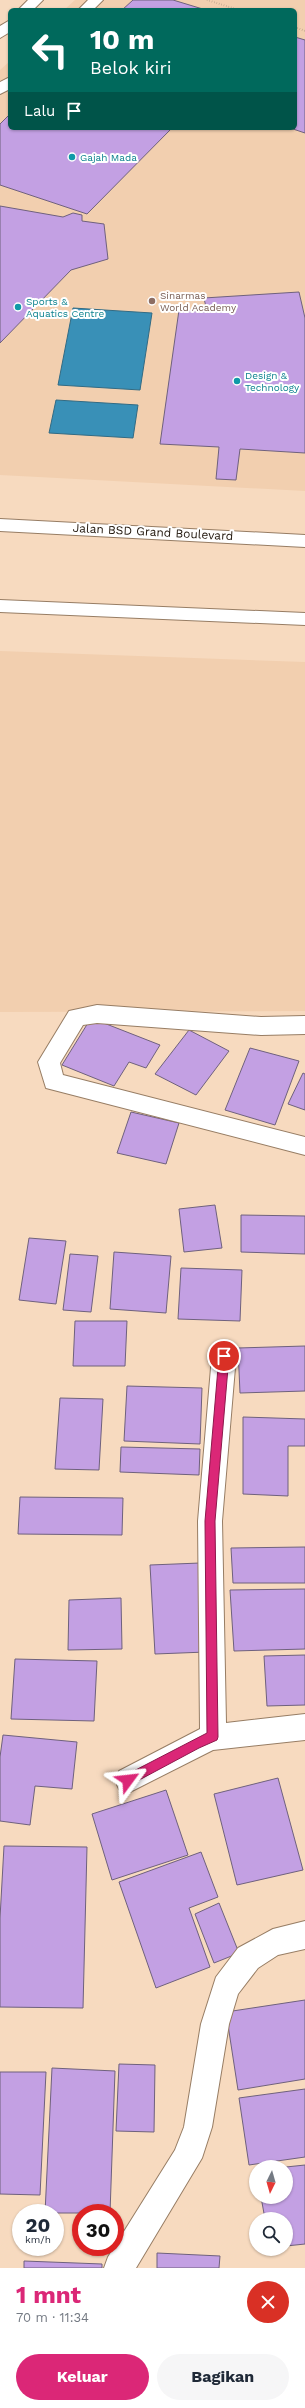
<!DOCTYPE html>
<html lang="id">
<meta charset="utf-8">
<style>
:root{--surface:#fff;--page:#f6f6f7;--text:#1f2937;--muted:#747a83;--accent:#db2777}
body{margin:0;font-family:"Work Sans",sans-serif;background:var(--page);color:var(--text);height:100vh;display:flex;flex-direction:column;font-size:15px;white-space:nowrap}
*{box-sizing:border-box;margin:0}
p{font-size:13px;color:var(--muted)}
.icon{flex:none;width:22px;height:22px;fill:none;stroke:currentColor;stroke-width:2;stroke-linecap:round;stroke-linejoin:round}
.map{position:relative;height:2268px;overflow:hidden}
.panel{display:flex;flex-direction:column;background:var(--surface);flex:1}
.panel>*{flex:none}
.hud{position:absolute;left:8px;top:8px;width:289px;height:122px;border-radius:6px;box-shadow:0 1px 3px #0004;background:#00695c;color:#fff;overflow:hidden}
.needle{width:26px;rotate:185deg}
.fabs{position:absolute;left:249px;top:2160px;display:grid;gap:8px}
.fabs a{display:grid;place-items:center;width:44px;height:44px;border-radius:50%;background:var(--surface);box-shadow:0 1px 3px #0004;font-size:20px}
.speed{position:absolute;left:12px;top:2204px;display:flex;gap:8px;font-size:20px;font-weight:700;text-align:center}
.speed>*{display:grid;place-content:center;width:52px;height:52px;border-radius:50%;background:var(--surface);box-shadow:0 1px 3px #0004;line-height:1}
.speed small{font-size:10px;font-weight:400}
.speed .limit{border:6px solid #d22;background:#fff;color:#111}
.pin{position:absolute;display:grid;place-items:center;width:34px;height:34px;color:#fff;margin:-17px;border:2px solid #fff;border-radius:50%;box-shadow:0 1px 4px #0007}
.me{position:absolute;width:44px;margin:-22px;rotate:60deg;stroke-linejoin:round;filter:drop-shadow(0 0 3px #0008)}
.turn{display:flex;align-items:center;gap:14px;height:84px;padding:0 16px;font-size:18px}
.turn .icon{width:52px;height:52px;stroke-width:2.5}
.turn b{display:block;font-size:28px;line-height:34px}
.then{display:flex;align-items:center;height:38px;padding:0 16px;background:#0003;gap:8px;font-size:15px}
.round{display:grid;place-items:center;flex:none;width:42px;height:42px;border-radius:21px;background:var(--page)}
.summary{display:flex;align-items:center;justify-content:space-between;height:68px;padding:0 16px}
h1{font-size:24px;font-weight:700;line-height:30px;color:var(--accent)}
.button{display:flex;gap:8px;margin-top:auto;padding:8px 16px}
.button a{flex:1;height:46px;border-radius:24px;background:var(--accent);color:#fff;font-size:16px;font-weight:700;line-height:46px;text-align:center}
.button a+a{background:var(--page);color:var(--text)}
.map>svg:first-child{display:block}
.built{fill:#f2cfaf}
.water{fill:#3990b7;stroke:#326b84}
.building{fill:#c3a0e3;stroke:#6f617d}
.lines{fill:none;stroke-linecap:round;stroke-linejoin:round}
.lane-casing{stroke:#977d64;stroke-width:2}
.street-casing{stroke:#977d64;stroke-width:2}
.secondary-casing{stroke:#977d64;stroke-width:2}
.primary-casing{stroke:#977d64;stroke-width:2}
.path{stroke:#b19b85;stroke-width:2;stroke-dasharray:0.5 2;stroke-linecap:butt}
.lane{fill:#fff;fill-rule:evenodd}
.street{fill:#fff;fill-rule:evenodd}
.secondary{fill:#fff;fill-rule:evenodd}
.primary{fill:#fff;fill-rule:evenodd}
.route{fill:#db2777;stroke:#8e194d}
.culture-dot{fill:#0f9aa8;stroke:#fff;stroke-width:1.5}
.education-dot{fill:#8d6e63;stroke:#fff;stroke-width:1.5}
.labels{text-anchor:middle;stroke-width:4;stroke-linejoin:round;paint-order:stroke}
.far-culture-label{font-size:10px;fill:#0d838f;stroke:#fff;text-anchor:start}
.far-education-label{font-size:10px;fill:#785e54;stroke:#fff;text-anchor:start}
.street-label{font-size:12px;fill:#20160c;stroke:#fff}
</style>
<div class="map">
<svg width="305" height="2268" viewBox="0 0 305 2268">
<rect width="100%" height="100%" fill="#f7dabf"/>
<!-- built -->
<path class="built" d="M75 0H305V491L0 475V70L10 61V128H295V10H64Z
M0 651 305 662V1011L0 1012Z"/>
<!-- water -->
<path class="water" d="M73 308 152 313 140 390 58 385Z
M56 400 138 405 133 438 49 433Z"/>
<!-- building -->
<path class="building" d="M133 0H173L206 10H122Z
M295 37 305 40V133L290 128H295Z
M10 114V128H172L87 214 0 185V124Z
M0 206 63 217 73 213 82 215V221L104 224 108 259 71 270 0 343Z
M299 292 305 318V453L240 449 236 480 216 479 219 447 160 444 179 310 207 312 204 298Z
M91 1018 160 1045 146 1068 129 1062 114 1086 62 1065Z
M189 1030 229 1051 196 1095 155 1074Z
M250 1048 299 1061 275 1125 225 1110Z
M303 1073 305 1074V1110L288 1104Z
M131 1112 179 1123 166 1164 117 1153Z
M215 1205 222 1248 184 1252 179 1209Z
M241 1215 305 1216V1254L241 1252Z
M29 1238 66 1241 56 1304 19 1300Z
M114 1252 171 1256 166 1313 110 1309Z
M70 1254 98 1256 91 1312 63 1310Z
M181 1268 242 1270 240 1321 178 1319Z
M75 1321H127L125 1366H73Z
M305 1346V1391L240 1393 238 1348Z
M127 1386 202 1388 200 1444 124 1441Z
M60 1398 103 1399 99 1470 55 1469Z
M243 1417 305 1419V1446H288V1496L243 1494Z
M121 1447 200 1449 199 1475 120 1472Z
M20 1497 123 1498 122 1535 18 1534Z
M305 1547V1583H233L231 1548Z
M200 1563 206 1652 155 1654 150 1565Z
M305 1589V1649L234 1651 230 1590Z
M121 1598 122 1649 68 1650 69 1600Z
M305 1655V1705L267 1706 264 1656Z
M15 1659 97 1661 94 1721 11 1719Z
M3 1735 77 1742 72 1789 35 1786 30 1825 0 1821V1757Z
M278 1778 303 1870 237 1885 214 1794Z
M166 1790 188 1855 112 1880 92 1814Z
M4 1846 87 1847 83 2008 0 2007V1918Z
M201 1852 218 1897 189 1908 210 1967 156 1988 119 1882Z
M219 1903 239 1953 214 1963 195 1914Z
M305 2000V2079L238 2090 226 2012Z
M119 2064 155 2065 154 2132 116 2131Z
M52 2068 115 2071 110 2213H45Z
M0 2072H46L40 2195 0 2194Z
M305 2089V2157L249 2165 239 2098Z
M305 2165V2244L286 2246V2219H265L261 2197H286V2167Z
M157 2253 220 2256 219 2268H157Z
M24 2261 102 2264V2268H24Z"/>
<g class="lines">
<defs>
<path id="lane" d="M88 0H103L93 10H78Z
M10 77V89L0 94V82Z"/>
<path id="street" d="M97 1005 261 1017 305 1016V1034L261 1035 97 1023 83 1025 60 1063 63 1075 305 1137V1155L46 1088 38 1062 69 1011Z
M224 1345 232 1349 236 1356 222 1521 226 1723 305 1714V1740L213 1750 128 1793 119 1789 115 1780 119 1771 200 1729 198 1521 212 1356 216 1349Z
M305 1921V1949L278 1955 258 1968 238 1994 229 2024 212 2127 202 2158 136 2268H104L108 2257 175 2150 184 2127 201 2024 216 1977 238 1948 273 1929Z"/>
<path id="secondary" d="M28 0H43L33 10H18Z
M10 20V32L0 38V26Z"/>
<path id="primary" d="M0 519 305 535V547L0 531Z
M0 600 305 613V625L0 612Z"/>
</defs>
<!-- lane casing -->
<use href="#lane" class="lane-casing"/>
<!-- street casing -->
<use href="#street" class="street-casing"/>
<!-- secondary casing -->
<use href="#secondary" class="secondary-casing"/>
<!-- primary casing -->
<use href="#primary" class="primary-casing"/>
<!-- path -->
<path class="path" d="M207 0 239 10
M295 27 305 31"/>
<!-- lane -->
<use href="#lane" class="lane"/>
<!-- street -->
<use href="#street" class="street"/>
<!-- secondary -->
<use href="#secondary" class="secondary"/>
<!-- primary -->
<use href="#primary" class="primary"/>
</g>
<!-- route -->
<path class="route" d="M224 1352 229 1356 215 1521 218 1737 217 1740 199 1748 128 1786 124 1784V1776L207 1733 205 1521 219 1356Z"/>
<!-- markers -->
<g class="culture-dot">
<circle cx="72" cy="157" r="4"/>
<circle cx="18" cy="307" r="4"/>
<circle cx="237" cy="381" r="4"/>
</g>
<circle class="education-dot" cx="152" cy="301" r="4"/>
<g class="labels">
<!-- far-culture labels -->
<g class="far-culture-label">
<text x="80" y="161">Gajah Mada</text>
<text x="26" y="305">Sports &amp;<tspan x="26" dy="12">Aquatics Centre</tspan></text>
<text x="245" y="379">Design &amp;<tspan x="245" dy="12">Technology</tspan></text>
</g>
<!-- far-education labels -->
<g class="far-education-label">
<text x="160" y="299">Sinarmas<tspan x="160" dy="12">World Academy</tspan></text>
</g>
<!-- street labels -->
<g class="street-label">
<text transform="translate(153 532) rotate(3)" y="4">Jalan BSD Grand Boulevard</text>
</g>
</g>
</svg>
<div class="fabs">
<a><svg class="needle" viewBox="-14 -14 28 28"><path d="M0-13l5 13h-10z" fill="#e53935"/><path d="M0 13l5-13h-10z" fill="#747a83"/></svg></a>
<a><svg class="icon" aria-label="search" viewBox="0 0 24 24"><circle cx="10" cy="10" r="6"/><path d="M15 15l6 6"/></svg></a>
</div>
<div class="speed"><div>20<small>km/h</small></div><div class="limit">30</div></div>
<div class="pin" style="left:224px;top:1356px;background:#d93025"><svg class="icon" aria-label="arrive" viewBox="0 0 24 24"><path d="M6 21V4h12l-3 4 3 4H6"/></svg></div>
<svg class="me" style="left:128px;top:1780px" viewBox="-20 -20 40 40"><path d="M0-17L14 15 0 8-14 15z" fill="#db2777" stroke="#fff" stroke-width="4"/></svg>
<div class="hud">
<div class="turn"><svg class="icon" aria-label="left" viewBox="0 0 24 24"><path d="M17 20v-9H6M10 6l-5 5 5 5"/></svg><div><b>10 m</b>Belok kiri</div></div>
<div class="then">Lalu<svg class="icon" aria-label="arrive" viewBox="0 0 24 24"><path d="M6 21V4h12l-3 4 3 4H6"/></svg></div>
</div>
</div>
<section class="panel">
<div class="summary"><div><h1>1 mnt</h1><p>70 m · 11:34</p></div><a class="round" style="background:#d93025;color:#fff"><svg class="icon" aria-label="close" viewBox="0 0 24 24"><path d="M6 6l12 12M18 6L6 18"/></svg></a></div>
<div class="button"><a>Keluar</a><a>Bagikan</a></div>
</section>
